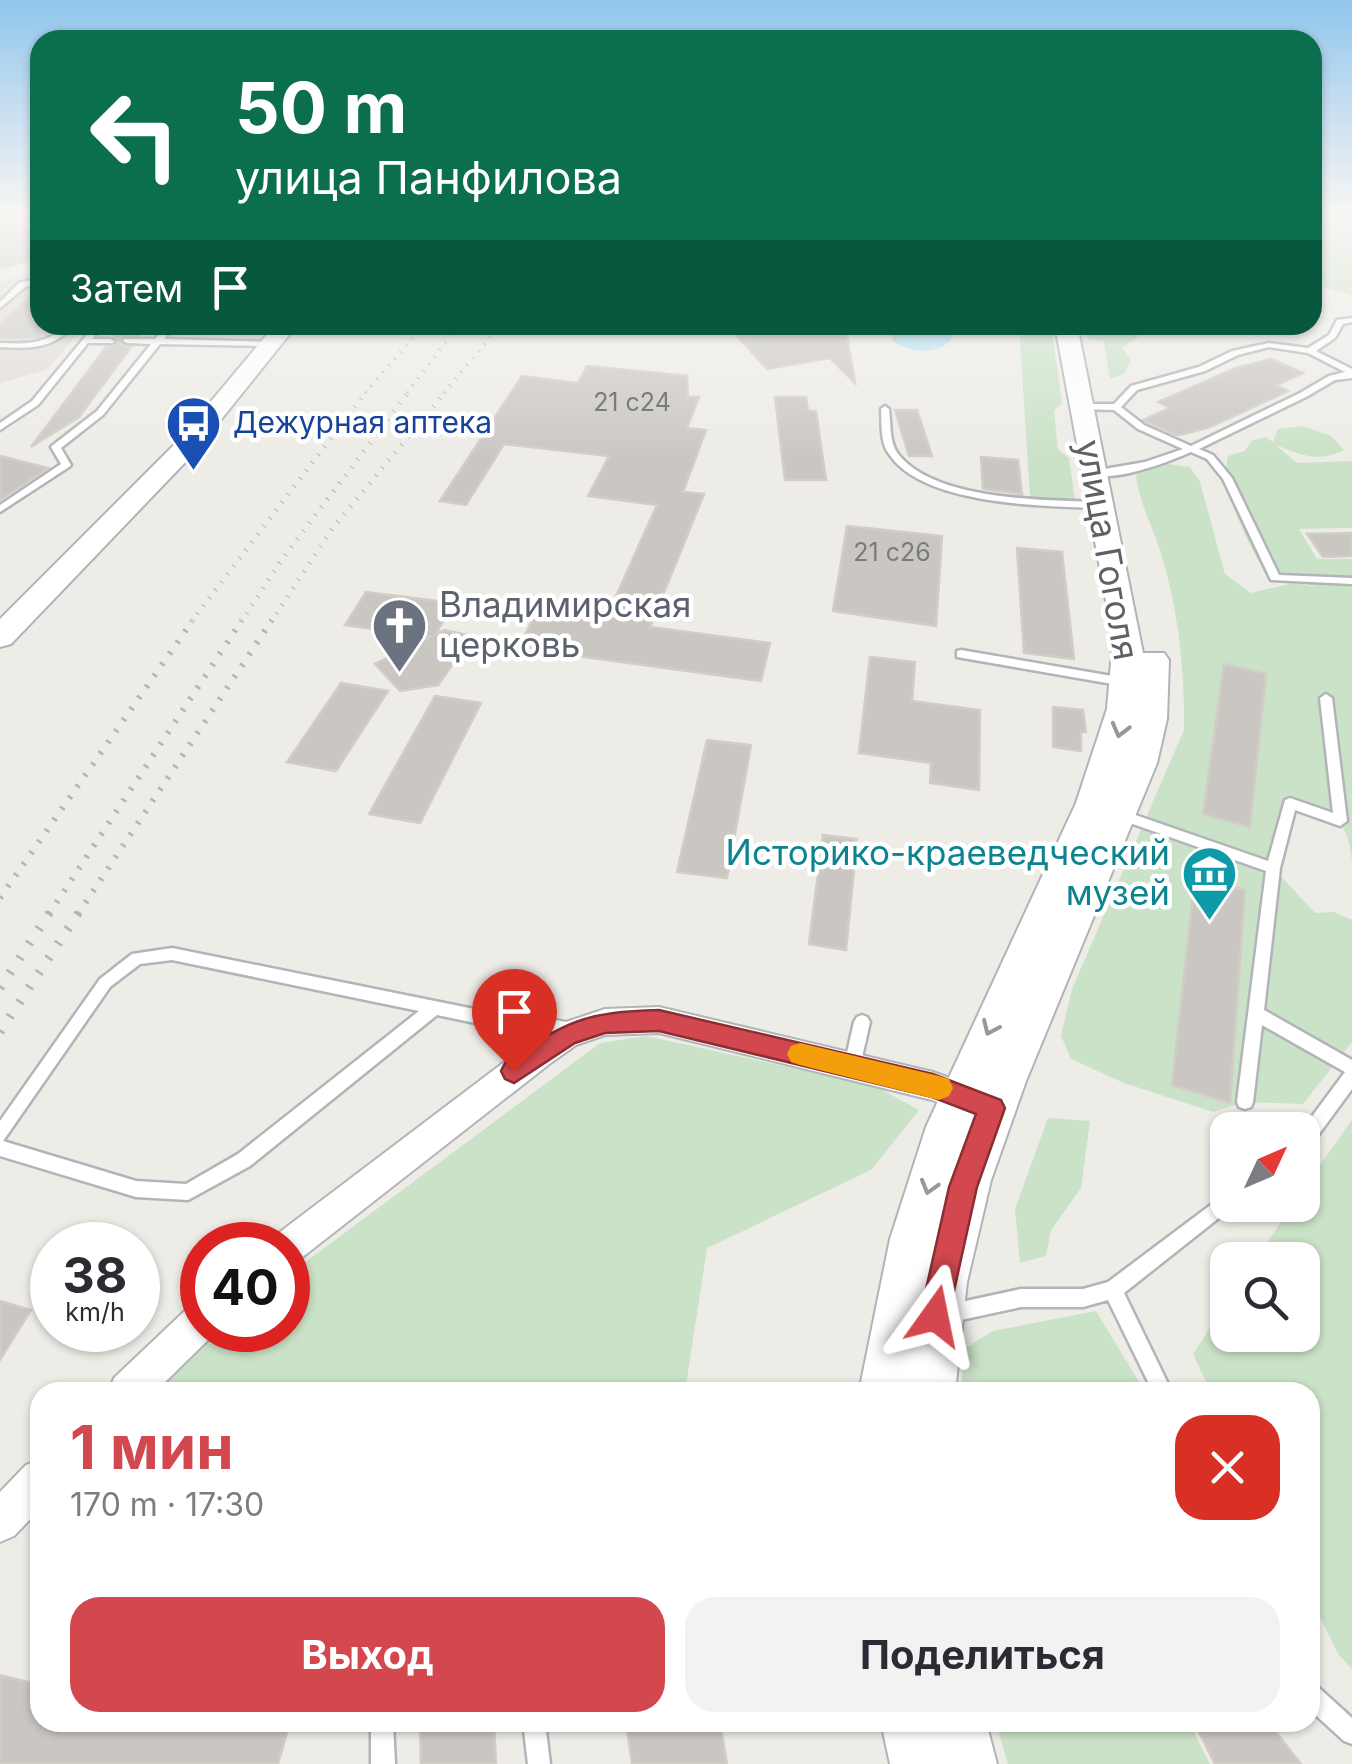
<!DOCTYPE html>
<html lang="ru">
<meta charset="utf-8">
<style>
:root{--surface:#fff;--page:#f2f2f3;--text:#2b2b33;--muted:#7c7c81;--accent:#d3484f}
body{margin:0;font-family:Inter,sans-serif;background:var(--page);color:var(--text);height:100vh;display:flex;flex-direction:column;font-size:38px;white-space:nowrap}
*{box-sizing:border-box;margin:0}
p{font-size:32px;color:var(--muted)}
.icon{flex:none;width:55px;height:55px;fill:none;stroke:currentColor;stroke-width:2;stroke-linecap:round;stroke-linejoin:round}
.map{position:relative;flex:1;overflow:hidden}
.drawer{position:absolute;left:30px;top:1382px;width:1290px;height:350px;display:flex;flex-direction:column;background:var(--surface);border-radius:30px;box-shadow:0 2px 8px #0004}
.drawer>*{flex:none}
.top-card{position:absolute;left:30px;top:30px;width:1292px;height:305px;border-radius:30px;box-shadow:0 2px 8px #0004;background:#0b6e4f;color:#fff;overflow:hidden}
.needle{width:65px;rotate:46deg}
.fabs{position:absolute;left:1210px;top:1112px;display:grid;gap:20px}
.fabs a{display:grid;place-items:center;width:110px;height:110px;border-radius:20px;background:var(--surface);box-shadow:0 2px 8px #0004;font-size:50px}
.speed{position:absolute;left:30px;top:1222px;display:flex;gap:20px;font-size:50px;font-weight:700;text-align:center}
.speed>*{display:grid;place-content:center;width:130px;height:130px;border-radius:50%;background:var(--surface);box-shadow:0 2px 8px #0004;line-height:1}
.speed small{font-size:25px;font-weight:400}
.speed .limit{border:15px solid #d22;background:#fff;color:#111}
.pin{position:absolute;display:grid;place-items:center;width:85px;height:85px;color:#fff;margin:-102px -42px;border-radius:50% 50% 50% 0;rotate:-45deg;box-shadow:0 0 10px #0007}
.pin .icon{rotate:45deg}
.me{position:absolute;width:110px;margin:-55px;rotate:12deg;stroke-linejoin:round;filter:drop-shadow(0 0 8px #0008)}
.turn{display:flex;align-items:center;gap:35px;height:210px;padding:0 40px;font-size:45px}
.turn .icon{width:130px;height:130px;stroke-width:2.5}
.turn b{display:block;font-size:70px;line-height:85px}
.then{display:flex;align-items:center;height:95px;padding:0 40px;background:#0003;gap:20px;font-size:38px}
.round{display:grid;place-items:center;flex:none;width:105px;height:105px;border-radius:30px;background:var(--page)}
.head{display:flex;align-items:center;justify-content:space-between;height:170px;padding:0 40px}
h1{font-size:60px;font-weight:700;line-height:75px;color:var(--accent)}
.action{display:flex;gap:20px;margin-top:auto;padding:20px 40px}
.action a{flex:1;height:115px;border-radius:30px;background:var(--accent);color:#fff;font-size:40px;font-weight:700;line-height:115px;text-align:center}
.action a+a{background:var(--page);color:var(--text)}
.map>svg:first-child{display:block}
.education{fill:#e1ddd8}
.green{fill:#cae2c7;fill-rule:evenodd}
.water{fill:#b1e0f4}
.building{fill:#cac7c3;stroke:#d2cdc6;stroke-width:2.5}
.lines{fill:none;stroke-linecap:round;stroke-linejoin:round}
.lane-casing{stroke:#b2b4b7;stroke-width:5}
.street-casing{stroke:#b2b4b7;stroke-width:4}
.secondary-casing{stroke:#b1b4b7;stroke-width:4}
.lane{fill:#fff;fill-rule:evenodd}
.street{fill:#fff;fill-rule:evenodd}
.secondary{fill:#fff;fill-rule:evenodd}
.rail-far3{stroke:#b4b5b5;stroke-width:4;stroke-dasharray:1 8;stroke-linecap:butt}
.rail-far2{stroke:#b4b5b5;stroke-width:5;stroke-dasharray:1 9;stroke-linecap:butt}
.rail-far1{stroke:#b4b5b5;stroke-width:6;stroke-dasharray:2.5 11;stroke-linecap:butt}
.rail{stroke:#b4b5b5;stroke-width:9;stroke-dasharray:2.5 15;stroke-linecap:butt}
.oneway{stroke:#96999b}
.route{fill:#d3484f;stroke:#892f33;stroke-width:2.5}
.slow{fill:#f59e0b}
.labels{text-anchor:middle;stroke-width:9;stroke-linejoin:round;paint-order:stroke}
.far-number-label{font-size:25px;fill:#797b7c}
.far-transit-label{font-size:30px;fill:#164399;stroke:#fff;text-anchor:start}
.street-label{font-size:35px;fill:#5e6265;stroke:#fff}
.worship-label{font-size:35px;fill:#5b616d;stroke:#fff;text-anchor:start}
.culture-label{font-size:35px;fill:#0d838f;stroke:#fff;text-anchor:end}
</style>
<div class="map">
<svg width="1352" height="1764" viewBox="0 0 1352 1764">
<rect width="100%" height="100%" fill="#eeece7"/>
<!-- education -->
<path class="education" d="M40 270V325H85L46 370 0 383V282Z"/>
<!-- green -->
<path class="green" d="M1312 217 1352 219V296L1313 283Z
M1019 325H1051L1062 403 1054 411 1058 450 1069 458 1075 500 1030 497Z
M1084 325H1155L1122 348 1131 360 1124 374 1110 379 1104 342 1088 338Z
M1303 426 1331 436 1344 450C1318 463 1301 455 1276 445L1297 463 1352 461V528L1299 529 1317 559H1352V862C1348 814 1331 818 1290 804L1273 868 1315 913 1334 912 1352 920V1042L1303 1104 1245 1102 1213 1112 1124 1083 1071 1059 1061 1036 1072 989 1184 730C1185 670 1178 607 1160 550 1152 525 1139 502 1136 475L1168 464 1190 467 1200 482 1225 574 1251 593 1293 583 1318 587 1266 575C1249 544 1220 492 1228 456L1245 451 1251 441 1266 437 1273 442 1278 429ZM1224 664 1266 674 1250 827ZM1196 877 1245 891 1229 1103 1172 1084Z
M646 1036 875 1086 919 1110 871 1170 707 1248 685 1392H162L173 1372 220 1330H288V1275L600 1043Z
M1048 1118 1090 1121 1081 1188 1051 1230 1046 1256 1020 1263 1015 1209Z
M1352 1120V1669L1338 1654 1310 1596V1392H1211L1193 1354 1227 1302 1228 1335H1302V1260H1256L1292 1205H1302L1303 1189Z
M1096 1311 1145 1392H961L964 1349 993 1331Z
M996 1723H1189L1210 1764H1008Z"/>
<!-- water -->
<path class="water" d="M890 325H953L956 328C951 356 911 355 893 341Z"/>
<!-- building -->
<path class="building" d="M1 213 40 238V257L0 269Z
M40 286V337L0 338V326Z
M122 325H147L139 335 121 337V344L131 347 79 417 31 447 106 347 116 345 114 337Z
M727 325H845L855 383 830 358 767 369Z
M1271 359 1303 373 1276 385 1288 391 1210 427 1184 434 1176 435 1143 420 1170 408 1158 402 1236 368Z
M587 366 687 376 688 397H699L687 428 706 430 683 492 704 494 650 627 770 643 761 681 519 648 536 612 605 621 657 505 588 496 609 456 504 444 466 505 440 501 522 376 578 383Z
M775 397H806L808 411H816L826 480H785Z
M895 410H917L932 456H909Z
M0 456 48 468 0 500Z
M981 457 1018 460 1022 494 983 489Z
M847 526 942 536 936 626 833 611Z
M1352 533V556L1323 557 1307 534Z
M1017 548 1062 552 1074 659 1024 653Z
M366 592 453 603 436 634 444 630 473 636 438 685 400 691 375 664 430 637 345 625Z
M870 657 915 662 912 701 980 710 979 790 930 783 931 763 859 753Z
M1224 664 1266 674 1250 827 1203 814Z
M341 683 388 691 336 771 287 762Z
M435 696 481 703 420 823 369 814Z
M1053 707 1083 710 1086 732H1081V751L1053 747Z
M707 740 751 745 727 878 677 872Z
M823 835 857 839 846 950 809 944Z
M1195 877 1245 890 1230 1103 1172 1085Z
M0 1301 31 1310 0 1360Z
M0 1675 40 1685V1722H290L278 1764H0Z
M432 1722H494L496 1764H421L420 1725Z
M626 1722H720L727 1764H632Z
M1194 1722H1268L1301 1764H1215Z"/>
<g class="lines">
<defs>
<path id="lane" d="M40 278V282L25 287 0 308V302L19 283Z
M1352 318V322L1343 324 1335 338 1316 351 1352 369V378L1335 380 1306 397 1199 449 1213 455 1232 478 1279 575 1352 578V584L1271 580 1223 479 1207 459 1191 452C1166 463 1113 483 1088 474L1093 471 1145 462 1183 449 1138 429 1114 410 1080 409 1076 406 1077 404H1114L1131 386 1199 367 1232 351 1269 343 1308 348 1329 335 1337 320ZM1269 347 1308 353 1345 372 1329 376 1300 393 1191 446 1144 425 1121 407 1137 390 1205 371 1238 355Z
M66 325H74C53 349 30 349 0 347V343C26 344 46 345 66 325Z
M95 325H103L92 339H110L114 341 113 343H88L38 405 0 430V423L32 401Z
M167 325H175L164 339 272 342 276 344 272 346 160 344 103 415 61 448 71 465 69 467 0 512V505L61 464 51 447 53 445 97 411 151 344 127 343 123 341 124 339H155Z
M885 406 889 409C891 424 889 443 899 455 936 501 1047 500 1102 502L1107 505 1102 508C1046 506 923 506 889 454 880 442 882 424 881 409Z
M961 650 1124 678 1130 682 1124 686 957 657V651Z
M1326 694 1332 698 1347 821 1340 826 1295 810 1280 868 1264 1010 1352 1060V1089L1308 1149 1302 1151V1130L1345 1072 1262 1025 1253 1102 1251 1107 1245 1109 1239 1107 1237 1102 1266 871 1113 817 1111 814 1118 809 1268 861 1285 800 1290 798 1333 813 1320 698Z
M172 948 509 1016 514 1018 517 1023 514 1028 509 1030 437 1015 250 1166 188 1200 136 1197 0 1156V1121L100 979 132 954ZM172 960 419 1011 238 1154 186 1184 136 1181 3 1141 110 987 140 964Z
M862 1015 867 1017 870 1022 860 1066 858 1071 852 1073 846 1071 844 1066 854 1022 857 1017Z
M1228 1192V1205L1234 1206 1124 1293 1172 1392H1153L1108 1300 1083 1307H1021L947 1323 941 1320 938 1314 941 1308 947 1305 1021 1289H1083L1108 1282Z
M1310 1684 1318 1687 1352 1718V1744L1344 1741 1310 1710Z
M371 1722H393L395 1764H371Z
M523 1722H545L550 1764H528Z"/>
<path id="street" d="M659 1007 933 1072 987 1092 992 1102 987 1112 976 1117 932 1100 659 1033 605 1035 576 1045 552 1062 300 1259 288 1264V1245H271L276 1235 532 1041 498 1032 494 1023 498 1014 509 1010 566 1022 605 1009Z
M202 1302V1330H216L215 1333 155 1392H109L114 1378 189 1307Z
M40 1459V1509L14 1536 0 1542V1492L26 1465Z"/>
<path id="secondary" d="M1312 213H1327L1312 219Z
M275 325H297L195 452 11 644 0 647V619L177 442Z
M1055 325H1077L1143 653H1164L1169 660 1167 719 1157 763 1026 1081 991 1180 967 1282 955 1392H859L890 1239 926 1127 1076 803 1107 709 1113 639Z
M881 1722H986L997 1764H890Z"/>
</defs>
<!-- lane casing -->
<use href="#lane" class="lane-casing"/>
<!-- street casing -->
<use href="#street" class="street-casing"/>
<!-- secondary casing -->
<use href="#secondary" class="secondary-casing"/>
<!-- lane -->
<use href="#lane" class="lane"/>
<!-- street -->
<use href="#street" class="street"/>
<!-- secondary -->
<use href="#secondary" class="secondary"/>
<!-- rail-far3 -->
<path class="rail-far3" d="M365 393 424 325
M407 393 459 325
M444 393 500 325"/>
<!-- rail-far2 -->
<path class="rail-far2" d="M191 622 367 391
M241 622 280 562 409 391
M271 622 332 529 446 391"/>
<!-- rail-far1 -->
<path class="rail-far1" d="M0 898 193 620
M49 914 242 620
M78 914 272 620"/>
<!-- rail -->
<path class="rail" d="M0 988 50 912
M0 1032 79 912"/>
</g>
<!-- one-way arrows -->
<defs><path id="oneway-chevron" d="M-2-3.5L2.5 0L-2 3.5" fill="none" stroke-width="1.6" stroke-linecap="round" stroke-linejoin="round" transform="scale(2.5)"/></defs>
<g class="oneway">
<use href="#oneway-chevron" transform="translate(1120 730) rotate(105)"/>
<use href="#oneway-chevron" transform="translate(990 1028) rotate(114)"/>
<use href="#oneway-chevron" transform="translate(929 1187) rotate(106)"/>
</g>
<!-- sky -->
<linearGradient id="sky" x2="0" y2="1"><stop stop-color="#92c6ed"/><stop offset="0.46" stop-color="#f7f6f4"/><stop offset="1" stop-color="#f7f6f4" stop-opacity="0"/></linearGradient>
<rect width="1352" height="460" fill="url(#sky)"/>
<!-- route -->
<path class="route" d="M659 1010 933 1074 1001 1100 1005 1108 977 1187 946 1327 935 1331 924 1327 920 1316 949 1187 976 1114 932 1097 659 1031 605 1033 575 1043 514 1083 505 1079 501 1071 505 1063C567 1021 584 1012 659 1010Z"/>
<!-- slow -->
<path class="slow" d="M800 1043 939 1076 949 1079 953 1088 949 1096 939 1100 800 1065 791 1062 787 1054 791 1046Z"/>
<!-- icons -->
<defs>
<symbol id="bus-pin" viewBox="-11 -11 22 30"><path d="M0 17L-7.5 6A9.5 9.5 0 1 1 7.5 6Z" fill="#1a4fb4" stroke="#fff"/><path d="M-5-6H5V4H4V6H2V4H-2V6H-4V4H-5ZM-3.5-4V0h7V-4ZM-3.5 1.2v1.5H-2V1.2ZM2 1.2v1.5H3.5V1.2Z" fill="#fff"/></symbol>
<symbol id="church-pin" viewBox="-11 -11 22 30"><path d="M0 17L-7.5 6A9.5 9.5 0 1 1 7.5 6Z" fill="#6b7280" stroke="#fff"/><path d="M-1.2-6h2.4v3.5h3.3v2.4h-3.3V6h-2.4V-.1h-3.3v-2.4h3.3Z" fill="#fff"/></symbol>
<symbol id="museum-pin" viewBox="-11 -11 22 30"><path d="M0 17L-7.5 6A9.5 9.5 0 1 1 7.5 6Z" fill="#0f9aa8" stroke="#fff"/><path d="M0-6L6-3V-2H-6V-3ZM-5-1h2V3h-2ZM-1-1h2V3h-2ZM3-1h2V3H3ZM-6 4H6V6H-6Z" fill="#fff"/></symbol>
</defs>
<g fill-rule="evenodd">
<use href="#bus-pin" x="162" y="392" width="63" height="86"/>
<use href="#church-pin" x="368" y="594" width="63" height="86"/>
<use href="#museum-pin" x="1178" y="842" width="63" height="86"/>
</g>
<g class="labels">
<!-- far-number labels -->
<g class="far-number-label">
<text x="632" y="411">21 с24</text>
<text x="892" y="561">21 с26</text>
</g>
<!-- far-transit labels -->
<g class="far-transit-label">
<text x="233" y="433">Дежурная аптека</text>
</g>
<!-- street labels -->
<g class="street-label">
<text transform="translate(1107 550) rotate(80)" y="12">улица Гоголя</text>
</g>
<!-- worship labels -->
<g class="worship-label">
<text x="439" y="617">Владимирская<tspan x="439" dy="40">церковь</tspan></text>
</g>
<!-- culture labels -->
<g class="culture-label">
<text x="1170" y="865">Историко-краеведческий<tspan x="1170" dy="40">музей</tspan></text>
</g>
</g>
</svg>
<div class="fabs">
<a><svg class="needle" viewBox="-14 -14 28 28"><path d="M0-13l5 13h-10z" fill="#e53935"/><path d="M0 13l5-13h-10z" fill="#7c7c81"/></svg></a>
<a><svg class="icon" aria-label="search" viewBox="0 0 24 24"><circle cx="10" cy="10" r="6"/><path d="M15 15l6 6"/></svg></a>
</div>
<div class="speed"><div>38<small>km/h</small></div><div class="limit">40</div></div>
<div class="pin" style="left:514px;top:1071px;background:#d93025"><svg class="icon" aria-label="arrive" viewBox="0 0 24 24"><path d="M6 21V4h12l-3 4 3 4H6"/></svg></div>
<svg class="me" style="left:935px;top:1316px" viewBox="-20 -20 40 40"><path d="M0-17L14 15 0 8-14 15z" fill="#d3484f" stroke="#fff" stroke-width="4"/></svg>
<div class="top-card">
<div class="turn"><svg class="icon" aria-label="left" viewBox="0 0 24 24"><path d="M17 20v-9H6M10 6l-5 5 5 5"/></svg><div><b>50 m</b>улица Панфилова</div></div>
<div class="then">Затем<svg class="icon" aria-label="arrive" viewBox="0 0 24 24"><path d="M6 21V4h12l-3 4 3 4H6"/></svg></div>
</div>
<section class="drawer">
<div class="head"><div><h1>1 мин</h1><p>170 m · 17:30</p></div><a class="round" style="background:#d93025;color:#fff"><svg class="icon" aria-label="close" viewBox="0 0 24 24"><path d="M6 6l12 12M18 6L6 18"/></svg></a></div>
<div class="action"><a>Выход</a><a>Поделиться</a></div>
</section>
</div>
